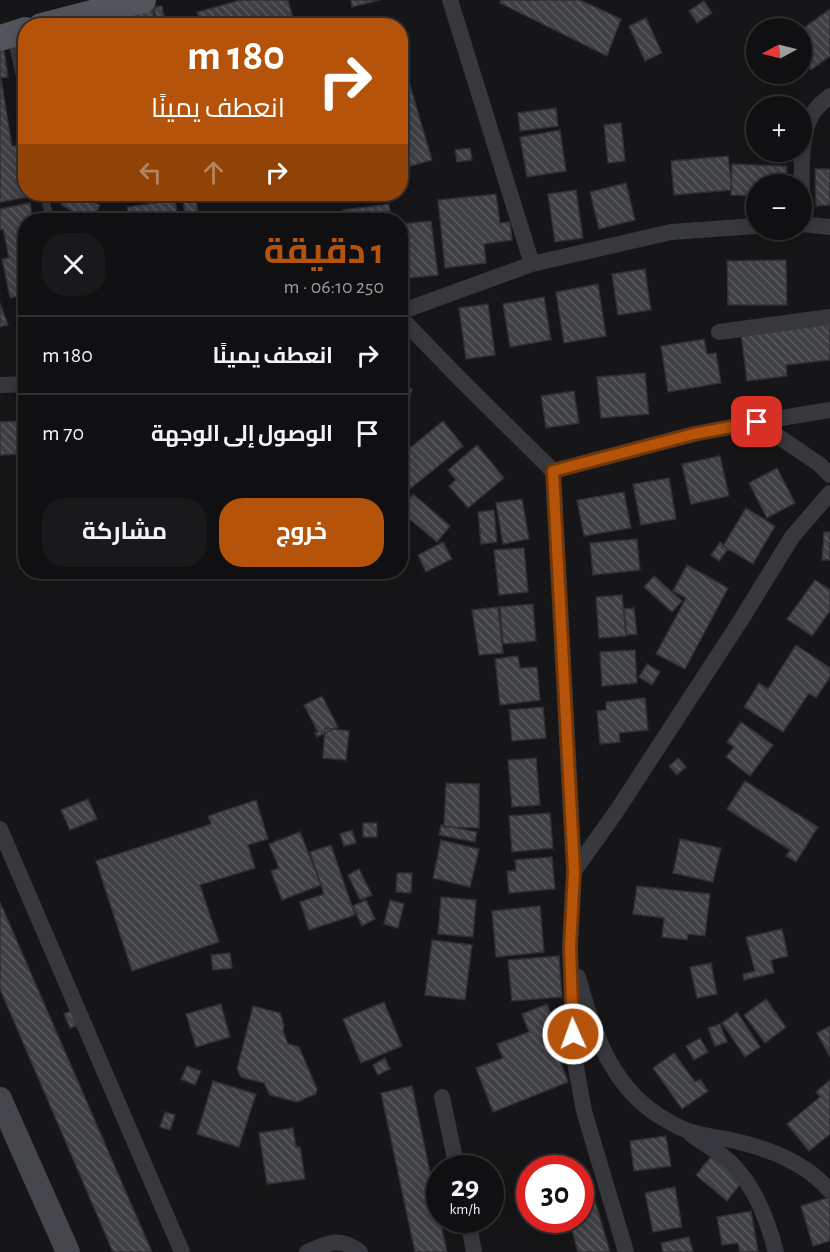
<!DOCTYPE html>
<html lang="ar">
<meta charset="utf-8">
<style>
:root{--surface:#101012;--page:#19191b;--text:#f1f3f6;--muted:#9c9d9f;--line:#303032;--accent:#b45309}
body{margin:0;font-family:"Alegreya Sans",Cairo,sans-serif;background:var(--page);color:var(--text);direction:rtl;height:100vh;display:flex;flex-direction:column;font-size:22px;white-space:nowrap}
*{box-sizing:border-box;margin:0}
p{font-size:20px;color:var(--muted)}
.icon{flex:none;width:33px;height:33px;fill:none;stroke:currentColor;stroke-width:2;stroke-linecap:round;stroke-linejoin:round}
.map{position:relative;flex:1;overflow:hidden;direction:ltr}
.panel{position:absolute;left:18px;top:213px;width:390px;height:366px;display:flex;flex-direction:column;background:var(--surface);border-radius:24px;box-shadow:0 3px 15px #0003,0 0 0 2px var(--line);direction:rtl}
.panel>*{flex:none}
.hud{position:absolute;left:18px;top:18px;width:390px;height:183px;border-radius:24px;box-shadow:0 3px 15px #0003,0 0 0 2px var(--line);direction:rtl;background:#b45309;color:#fff;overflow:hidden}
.needle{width:39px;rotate:263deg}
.fabs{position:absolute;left:746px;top:18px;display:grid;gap:12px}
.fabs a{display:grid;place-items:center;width:66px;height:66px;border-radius:50%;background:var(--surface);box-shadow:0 3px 15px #0003,0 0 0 2px var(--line);font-size:30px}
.speed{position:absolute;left:426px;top:1155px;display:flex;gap:12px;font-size:30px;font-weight:700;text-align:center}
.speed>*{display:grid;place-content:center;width:78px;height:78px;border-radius:50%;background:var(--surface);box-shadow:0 3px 15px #0003,0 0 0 2px var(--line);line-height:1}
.speed small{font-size:15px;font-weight:400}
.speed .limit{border:9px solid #d22;background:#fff;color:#111}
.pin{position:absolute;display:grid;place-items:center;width:51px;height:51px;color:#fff;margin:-26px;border-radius:12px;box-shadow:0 3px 9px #0006}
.me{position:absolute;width:66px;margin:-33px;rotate:358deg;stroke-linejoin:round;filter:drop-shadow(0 0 4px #0008)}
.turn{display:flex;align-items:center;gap:21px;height:126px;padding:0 24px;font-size:27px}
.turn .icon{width:78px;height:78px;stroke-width:2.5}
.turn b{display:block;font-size:42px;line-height:51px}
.lanes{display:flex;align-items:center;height:57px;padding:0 24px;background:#0003;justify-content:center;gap:30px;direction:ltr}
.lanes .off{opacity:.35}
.round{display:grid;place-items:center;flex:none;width:63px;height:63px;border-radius:24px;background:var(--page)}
.head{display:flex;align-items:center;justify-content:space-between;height:102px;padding:0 24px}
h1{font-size:36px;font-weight:700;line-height:45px;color:var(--accent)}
.primary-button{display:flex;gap:12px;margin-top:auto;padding:12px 24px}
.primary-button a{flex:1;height:69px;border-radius:24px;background:var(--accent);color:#fff;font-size:24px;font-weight:700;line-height:69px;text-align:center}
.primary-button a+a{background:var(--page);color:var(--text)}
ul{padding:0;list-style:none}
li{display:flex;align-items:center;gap:18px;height:78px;padding:0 24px;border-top:2px solid var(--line)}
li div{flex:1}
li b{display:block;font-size:22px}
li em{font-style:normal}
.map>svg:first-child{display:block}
.building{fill:url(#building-back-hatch);stroke:#303034;stroke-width:1.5}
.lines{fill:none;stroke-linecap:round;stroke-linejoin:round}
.lane{stroke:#37383d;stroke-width:8}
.street{stroke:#37383d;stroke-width:16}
.secondary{stroke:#45474d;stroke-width:24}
.primary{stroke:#53555c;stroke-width:26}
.route-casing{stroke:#753606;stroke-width:15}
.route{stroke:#b45309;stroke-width:10}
</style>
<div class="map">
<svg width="830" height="1252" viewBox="0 0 830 1252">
<defs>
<pattern id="building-back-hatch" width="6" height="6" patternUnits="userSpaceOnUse" patternTransform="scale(1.5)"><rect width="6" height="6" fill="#404145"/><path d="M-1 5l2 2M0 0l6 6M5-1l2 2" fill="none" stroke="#595a5e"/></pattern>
</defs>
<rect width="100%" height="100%" fill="#161618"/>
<!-- building -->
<path class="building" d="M241 0H288L293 18 266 26H201L197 12Z
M351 0H380L352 7Z
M501 0H580L621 19 607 56 500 3Z
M704 1 712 13 697 23 689 11Z
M152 3 155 26H130L127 7Z
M162 6 166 26H157L154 7Z
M830 9V56L811 70 801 57V30Z
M646 18 662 53 645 61 629 26Z
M4 50 8 77 1 78 12 146 18 145 28 197 0 202V51Z
M403 61 432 160 401 169 400 62Z
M556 108 558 126 520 131 518 113Z
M621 123 625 161 608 163 604 125Z
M560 130 566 171 527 177 520 137Z
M470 148 472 160 457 162 455 150Z
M728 156 732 190 674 195 671 161Z
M732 164 787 166 786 184H756V196L731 195Z
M815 169H830V205L816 206Z
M626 183 635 220 599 229 590 192Z
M576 190 583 238 555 242 548 194Z
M67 194H76L100 205 92 220H66L71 210 61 205Z
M107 194H127L128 198 108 201Z
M171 194H195L198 213 185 215 183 199 172 201Z
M496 194 500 223 510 222 512 240 484 244 486 263 445 268 438 200Z
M175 200 178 220H130L127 207Z
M30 203 33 220H26V295L10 298 2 259 9 258 3 229 0 230V209Z
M389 204 391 220H344L343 210Z
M431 221 438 275 400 279V224Z
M786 260 787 305H728L727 261Z
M645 269 651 310 618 315 612 274Z
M598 284 606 336 564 343 556 292Z
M544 297 551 340 510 347 503 304Z
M0 303 8 325 0 327Z
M488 304 495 355 466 359 459 308Z
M830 322V360L786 365 787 376 747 381 741 333Z
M704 339 707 354 716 353 721 383 668 392 661 346Z
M645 373 649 414 601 418 597 377Z
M400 386 412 389 402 426 400 425Z
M574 391 579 423 546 428 541 396Z
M18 421 21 454 0 455V422Z
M443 421 463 446 400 497V456Z
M477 445 504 478 468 508 449 486 456 480 448 470Z
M720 456 729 496 691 504 682 464Z
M777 468 795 503 767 518 749 483Z
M669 478 676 519 641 525 633 484Z
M624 492 631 528 584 536 577 500Z
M413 494 450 526 437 542 400 511Z
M522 499 529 539 503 544 496 503Z
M746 508 775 526 753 564 723 546Z
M494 510 497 542 481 544 478 512Z
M824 532H830V560H822Z
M637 539 640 570 593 575 590 543Z
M443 542 452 559 426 572 418 555Z
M720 542 728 549 719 561 711 555Z
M524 548 528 592 499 595 494 550Z
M687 565 728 588 685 669 656 654 686 598 673 591Z
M654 576 682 601 672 612 644 587Z
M815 580 830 590V611L812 636 787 619Z
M622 595 626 636 599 638 596 597Z
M533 604 536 641 503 644 500 607Z
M498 607 503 653 479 655 472 610Z
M634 608 637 634 627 635 624 609Z
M796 645 830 668V677L816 698 809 693 783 732 744 707 759 683 768 689Z
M635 650 637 683 602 686 600 652Z
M518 656 520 668 537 667 540 700 500 705 495 659Z
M647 664 660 672 652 685 639 677Z
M322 696 338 727 317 737 315 733 318 732 304 705Z
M645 698 648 730 619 733 620 742 600 744 597 711 606 710V702Z
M543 707 546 738 512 741 509 710Z
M741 722 773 745 750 776 726 757 734 747 727 742Z
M325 728 349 731 346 760 323 758Z
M536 758 540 805 512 807 508 760Z
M678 758 686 767 677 775 669 766Z
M745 781 818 827 796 862 786 856 790 850 727 809Z
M446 783 479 784V828L444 827Z
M88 799 97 819 70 830 61 810Z
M256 800 268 839 248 845 255 868 200 885 219 942 132 971 96 861 211 824 208 816Z
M550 813 553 848 512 852 509 816Z
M363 823H377V837H363Z
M441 825 477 832 475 842 439 835Z
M352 830 356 843 344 846 340 834Z
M300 832 321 885 282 900 271 871 279 868 269 844Z
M680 839 721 848 713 882 673 873Z
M441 840 479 849 470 887 433 878Z
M331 845 355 915 309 930 300 902 324 894 310 852Z
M552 857 555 889 509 893 507 871H516L515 860Z
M359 869 372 895 360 900 348 875Z
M397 873H412L411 893 396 892Z
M637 886 710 894 705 936 688 934 687 940 662 937 664 918 633 914Z
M441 897 476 900 473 937 438 934Z
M366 900 375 919 362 926 353 906Z
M390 900 404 904 398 928 384 924Z
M0 902 152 1252H113L0 989Z
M540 906 544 952 496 957 492 911Z
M782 929 788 956 771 960 774 973 744 980 743 974 755 971 746 937Z
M432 940 472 945 465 1000 425 995Z
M230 953 232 968 213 970 211 955Z
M559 956 562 997 512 1001 508 960Z
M711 963 717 994 697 998 690 967Z
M766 999 786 1027 765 1043 744 1015Z
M384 1002 402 1046 361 1063 343 1019Z
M221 1004 230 1037 196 1047 186 1014Z
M547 1004 568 1058 560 1061 568 1082 493 1112 476 1068 503 1058 497 1044 529 1032 522 1014Z
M253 1006 280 1013 284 1025 283 1031 288 1044 299 1047 317 1089 316 1094 297 1102 270 1095 264 1083 241 1077 237 1069Z
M75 1009 81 1024 70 1028 64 1014Z
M737 1012 760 1047 745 1057 722 1023Z
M720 1024 727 1042 715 1046 708 1028Z
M830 1026V1057L817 1033Z
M700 1038 708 1052 694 1060 686 1046Z
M674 1053 695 1082 700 1079 708 1091 682 1109 653 1068Z
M385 1058 390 1069 378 1075 373 1065Z
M187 1066 201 1071 195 1085 181 1079Z
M830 1080V1134L809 1151 787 1124 820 1097 816 1092Z
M213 1081 256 1094 239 1147 197 1134Z
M412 1086 440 1220 447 1252H415L381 1093Z
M165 1112 175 1115 170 1130 160 1127Z
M293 1128 296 1147H300L305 1179 267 1184 259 1133Z
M666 1136 671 1166 634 1171 630 1141Z
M714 1153 745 1178 727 1201 696 1175Z
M675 1187 682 1227 653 1232 645 1193Z
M592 1190 610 1252H578L569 1220H580V1193Z
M830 1197V1241L813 1246 801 1206Z
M751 1211 758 1251 740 1252 738 1243 722 1245 717 1217Z
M689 1237 693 1252H663L661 1243Z"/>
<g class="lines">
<!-- lane -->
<path class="lane" d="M11 36 26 104
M44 194 50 220"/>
<!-- street -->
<path class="street" d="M801 224 830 227
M802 224C803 197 798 144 809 121 813 110 821 103 830 96
M532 264 671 232 756 226
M400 312 532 264 450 0
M400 317 459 378 553 471 574 871 570 947 574 1056 584 1111 626 1252
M719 332 830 317
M0 385 26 384
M757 422 830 410
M553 471 694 434 757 422 819 464 830 475
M0 829 182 1252
M574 871 616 812 741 620 792 537 830 493
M578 977C593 1032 612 1090 666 1120 672 1123 679 1128 686 1130 701 1136 719 1137 735 1141 770 1149 806 1163 830 1191
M442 1097 457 1168
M692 1135C704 1144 719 1152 730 1162 755 1186 767 1219 776 1252
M468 1220 474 1252
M307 1252C328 1243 340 1236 360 1252"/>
<!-- secondary -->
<path class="secondary" d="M0 1099 68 1252"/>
<!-- primary -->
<path class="primary" d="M41 26 143 0
M0 38 26 30"/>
</g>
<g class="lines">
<defs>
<path id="route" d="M573 1034 570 947 574 872 553 471 694 434 757 422"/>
</defs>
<!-- route casing -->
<use href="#route" class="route-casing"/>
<!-- route -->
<use href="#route" class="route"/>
</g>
</svg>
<div class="fabs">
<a><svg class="needle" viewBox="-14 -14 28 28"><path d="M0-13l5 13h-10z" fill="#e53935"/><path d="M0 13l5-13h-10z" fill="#9c9d9f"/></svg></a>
<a>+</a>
<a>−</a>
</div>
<div class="speed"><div>29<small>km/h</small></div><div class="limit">30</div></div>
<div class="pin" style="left:757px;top:422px;background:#d93025"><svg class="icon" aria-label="arrive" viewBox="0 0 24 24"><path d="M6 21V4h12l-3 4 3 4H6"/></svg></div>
<svg class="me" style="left:573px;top:1034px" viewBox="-20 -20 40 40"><circle r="17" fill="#b45309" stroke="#fff" stroke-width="3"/><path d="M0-11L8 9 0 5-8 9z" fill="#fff"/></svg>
<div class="hud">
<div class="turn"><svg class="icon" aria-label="right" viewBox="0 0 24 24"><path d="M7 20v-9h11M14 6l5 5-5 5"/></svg><div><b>180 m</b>انعطف يمينًا</div></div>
<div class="lanes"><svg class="icon off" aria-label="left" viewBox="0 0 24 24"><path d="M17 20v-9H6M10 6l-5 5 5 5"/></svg><svg class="icon off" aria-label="ahead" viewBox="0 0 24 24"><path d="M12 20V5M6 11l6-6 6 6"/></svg><svg class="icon" aria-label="right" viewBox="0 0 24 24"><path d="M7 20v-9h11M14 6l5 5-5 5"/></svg></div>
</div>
<section class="panel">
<div class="head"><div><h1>1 دقيقة</h1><p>250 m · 06:10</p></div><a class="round"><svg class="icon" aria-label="close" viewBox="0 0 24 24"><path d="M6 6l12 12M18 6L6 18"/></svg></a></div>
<ul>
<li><svg class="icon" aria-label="right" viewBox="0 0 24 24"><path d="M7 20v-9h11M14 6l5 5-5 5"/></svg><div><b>انعطف يمينًا</b></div><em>180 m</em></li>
<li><svg class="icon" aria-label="arrive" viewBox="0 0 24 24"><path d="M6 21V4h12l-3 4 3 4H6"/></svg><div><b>الوصول إلى الوجهة</b></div><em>70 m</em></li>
</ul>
<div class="primary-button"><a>خروج</a><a>مشاركة</a></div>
</section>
</div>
